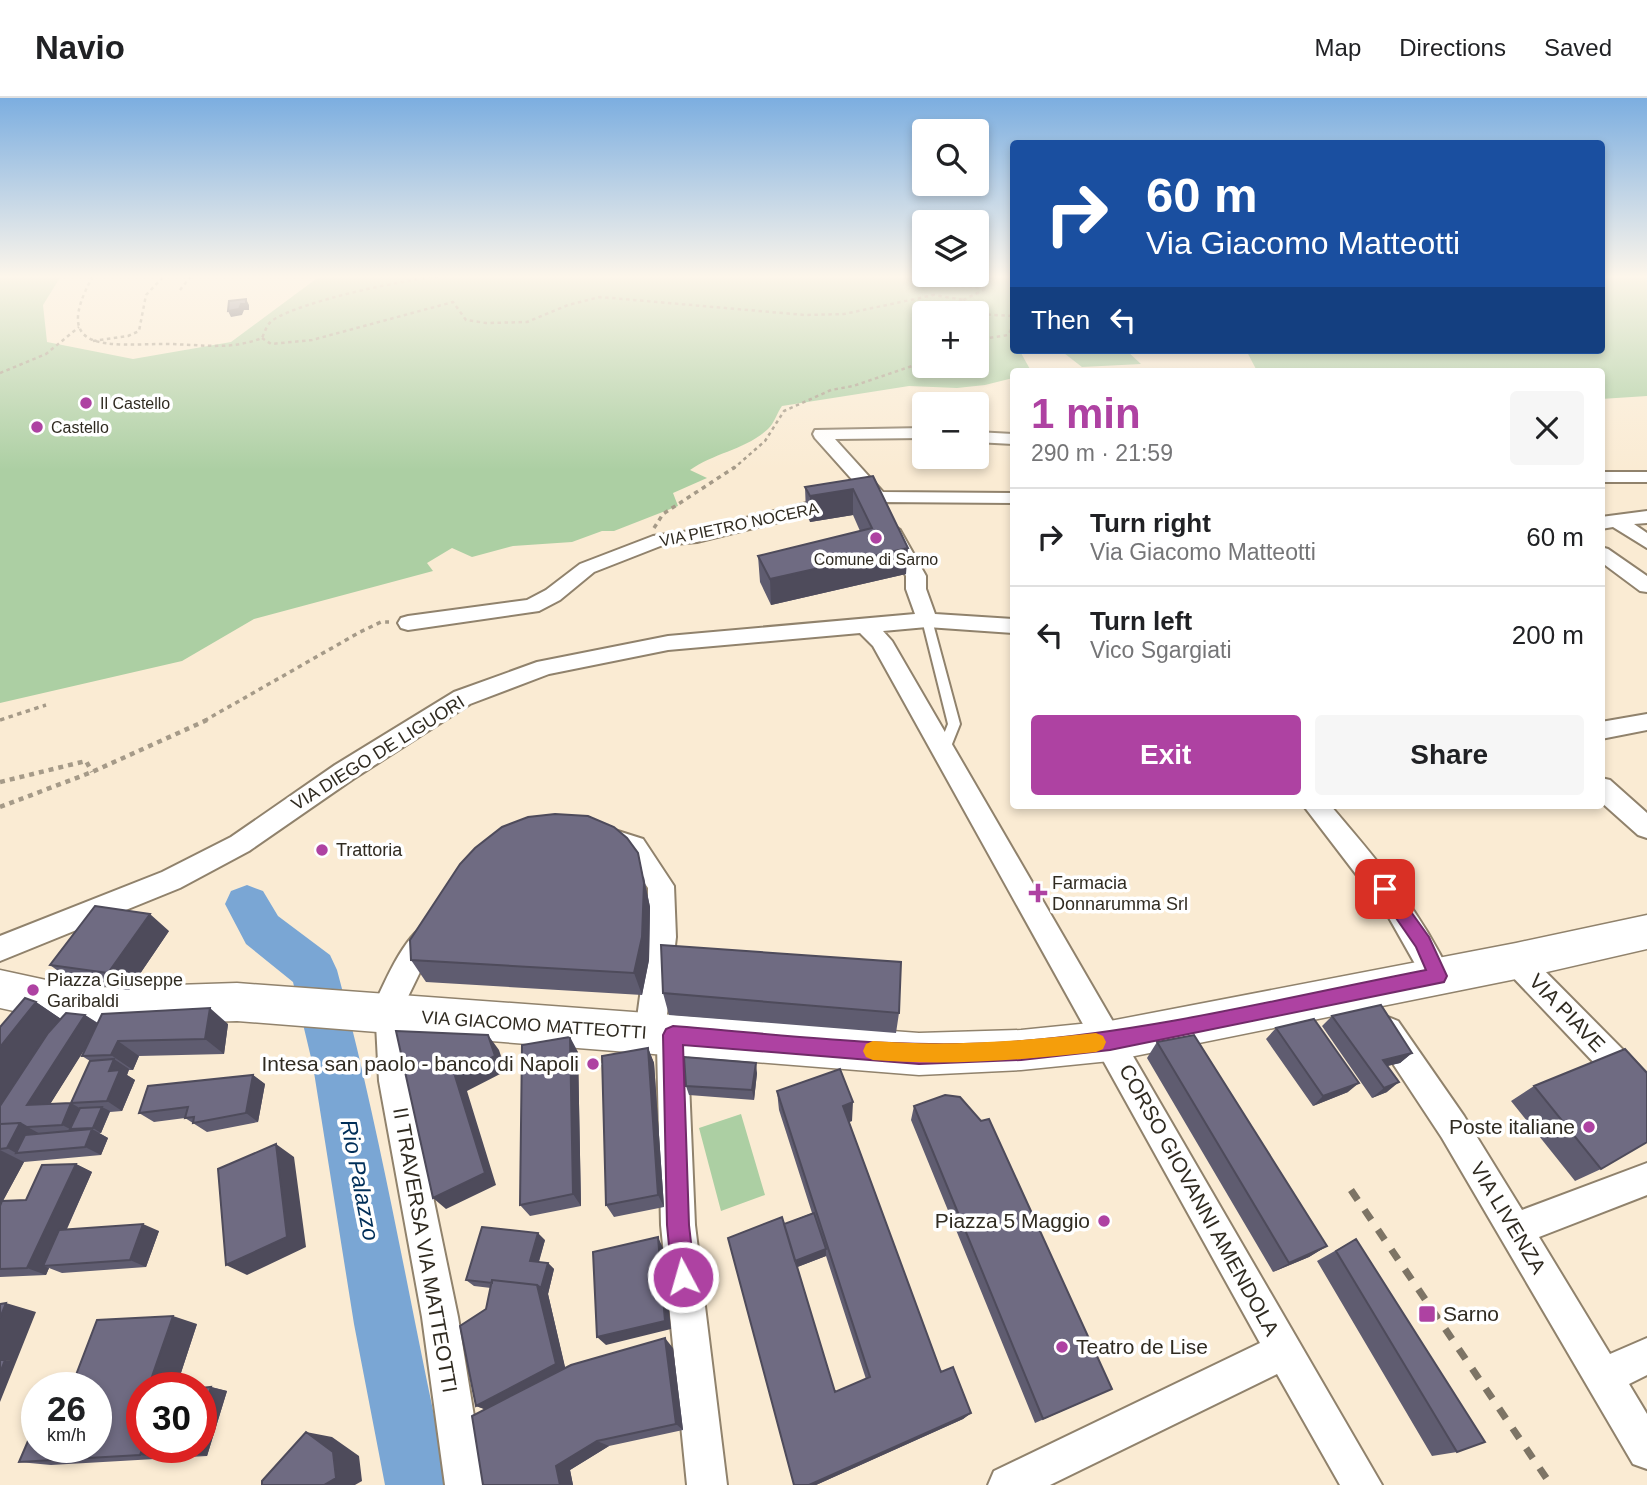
<!DOCTYPE html>
<meta charset="utf-8">
<style>
:root{--surface:#fff;--page:#f6f6f6;--text:#202124;--muted:#757577;--line:#e0e0e0;--accent:#ae42a2}
body{margin:0;font-family:Arial,sans-serif;background:var(--page);color:var(--text);height:100vh;display:flex;flex-direction:column;font-size:26px;white-space:nowrap}
*{box-sizing:border-box;margin:0}
p{font-size:23px;color:var(--muted)}
.icon{flex:none;width:38px;height:38px;fill:none;stroke:currentColor;stroke-width:2;stroke-linecap:round;stroke-linejoin:round}
.map{position:relative;flex:1;overflow:hidden}
.details{position:absolute;left:1010px;top:270px;width:595px;height:441px;display:flex;flex-direction:column;background:var(--surface);border-radius:7px;box-shadow:0 4px 10px #0003}
.details>*{flex:none}
.banner{position:absolute;left:1010px;top:42px;width:595px;height:214px;border-radius:7px;box-shadow:0 4px 10px #0003;background:#1a4fa0;color:#fff;overflow:hidden}
.controls{position:absolute;left:912px;top:21px;display:grid;gap:14px}
.controls a{display:grid;place-items:center;width:77px;height:77px;border-radius:7px;background:var(--surface);box-shadow:0 4px 10px #0003;font-size:35px}
.speed{position:absolute;left:21px;top:1274px;display:flex;gap:14px;font-size:35px;font-weight:700;text-align:center}
.speed>*{display:grid;place-content:center;width:91px;height:91px;border-radius:50%;background:var(--surface);box-shadow:0 4px 10px #0003;line-height:1}
.speed small{font-size:18px;font-weight:400}
.speed .limit{border:10px solid #d22;background:#fff;color:#111}
.pin{position:absolute;display:grid;place-items:center;width:60px;height:60px;color:#fff;margin:-30px;border-radius:14px;box-shadow:0 4px 10px #0006}
.me{position:absolute;width:77px;margin:-38px;rotate:354deg;stroke-linejoin:round;filter:drop-shadow(0 0 5px #0008)}
.turn{display:flex;align-items:center;gap:24px;height:147px;padding:0 21px;font-size:32px}
.turn .icon{width:91px;height:91px;stroke-width:2.5}
.turn b{display:block;font-size:49px;line-height:60px}
.then{display:flex;align-items:center;height:66px;padding:0 21px;background:#0003;gap:14px;font-size:26px}
.round{display:grid;place-items:center;flex:none;width:74px;height:74px;border-radius:7px;background:var(--page)}
.overview{display:flex;align-items:center;justify-content:space-between;height:119px;padding:0 21px}
h1{font-size:42px;font-weight:600;line-height:52px;color:var(--accent)}
.action{display:flex;gap:14px;margin-top:auto;padding:14px 21px}
.action a{flex:1;height:80px;border-radius:7px;background:var(--accent);color:#fff;font-size:28px;font-weight:600;line-height:80px;text-align:center}
.action a+a{background:var(--page);color:var(--text)}
ul{padding:0;list-style:none}
li{display:flex;align-items:center;gap:21px;height:98px;padding:0 21px;border-top:2px solid var(--line)}
li div{flex:1}
li b{display:block;font-size:26px}
li em{font-style:normal}
header{display:flex;align-items:center;gap:42px;box-sizing:border-box;height:98px;padding:0 35px;background:var(--surface);border-bottom:2px solid var(--line)}
header strong{font-size:33px}
nav{display:flex;gap:38px;margin-inline-start:auto;font-size:24px}
.map>svg:first-child{display:block}
.green{fill:#accfa3;fill-rule:evenodd}
.lines{fill:none;stroke-linecap:round;stroke-linejoin:round}
.river{fill:#7aa6d4;fill-rule:evenodd}
.lane-casing{stroke:#90826c;stroke-width:4}
.street-casing{stroke:#90826c;stroke-width:4}
.secondary-casing{stroke:#90826c;stroke-width:3}
.path-far2{stroke:#a59a88;stroke-width:2.5;stroke-dasharray:3.5 3.5;stroke-linecap:butt}
.path-far1{stroke:#a59a88;stroke-width:3.5;stroke-dasharray:4.5 4.5;stroke-linecap:butt}
.path{stroke:#a59a88;stroke-width:4.5;stroke-dasharray:5 5;stroke-linecap:butt}
.lane{fill:#fff;fill-rule:evenodd}
.street{fill:#fff;fill-rule:evenodd}
.secondary{fill:#fff;fill-rule:evenodd}
.rail{stroke:#7d7465;stroke-width:7;stroke-dasharray:12 12;stroke-linecap:butt}
.wall{fill:#5f5c70;fill-rule:evenodd}
.shaded-wall{fill:#4e4b5b}
.building{fill:#6f6b82;stroke:#4e4b5b;stroke-width:2}
.route{fill:#ae42a2;stroke:#712b69;stroke-width:2}
.slow{fill:#f59e0b}
.poi-dot{fill:#ae42a2;stroke:#fff;stroke-width:2.5}
.labels{text-anchor:middle;stroke-width:7;stroke-linejoin:round;paint-order:stroke}
.far-poi-label{font-size:16px;fill:#302b21;stroke:#fff;text-anchor:start}
.far-street-label{font-size:16px;fill:#302b21;stroke:#fff}
.street-label{font-size:18px;fill:#302b21;stroke:#fff}
.poi-label{font-size:18px;fill:#302b21;stroke:#fff;text-anchor:start}
.near-street-label{font-size:21px;fill:#302b21;stroke:#fff}
.near-poi-label{font-size:21px;fill:#302b21;stroke:#fff;text-anchor:end}
.near-water-label{font-size:23px;font-style:italic;fill:#002e58;stroke:#fff}
</style>
<header>
<strong>Navio</strong>
<nav><a>Map</a><a>Directions</a><a>Saved</a></nav>
</header>
<div class="map">
<svg width="1647" height="1387" viewBox="0 0 1647 1387">
<rect width="100%" height="100%" fill="#faebd3"/>
<!-- green -->
<path class="green" d="M0 178H61L43 207 47 244 133 261 231 244 320 178H1013V252H1058L1021 255 1031 273H1013V280L985 287 957 290 909 288 782 308C777 315 774 326 768 331 747 351 714 355 690 372L707 380 673 395 678 408 614 433H602L572 444 513 448 472 459 452 450 427 465 433 473 254 521 182 563 0 605ZM924 215H976V268H924Z
M1601 178H1647V298L1601 301V273H1257L1246 252H1601Z
M1060 252H1126L1141 266 1082 269Z
M741 1016 765 1097 721 1113 699 1030Z"/>
<g class="lines">
<!-- river -->
<path class="river" d="M247 787 263 793 278 818 330 857 337 872C383 1042 411 1216 449 1387H385L354 1226 313 968 293 884 246 846 225 806 231 793Z"/>
<defs>
<path id="lane" d="M927 519 932 522 960 626 950 651 944 655 938 651 948 626 922 522Z"/>
<path id="street" d="M924 330V340L835 341 883 394 1013 395V405L878 404 811 416 697 444 663 447 594 474 560 502 539 513 408 532 401 530 398 525 401 520 408 518 527 502 546 492 580 466 653 438 697 432 811 404 865 396 815 340 813 336 815 332Z
M976 334 1013 336V346L976 344Z
M1601 374H1647V384H1601Z
M1647 413V425L1634 426 1647 435V450L1613 429 1601 431V419Z
M891 426 900 432 926 478V491L935 516 1013 521V535L927 529 883 533 892 543 1382 1387H1340L1277 1276 1050 1387H988L994 1373 1260 1245 873 548 860 535 668 552 549 576 470 606 353 681 249 753 180 790 0 863V838L162 774 231 739 335 667 454 594 537 564 668 538 915 516 906 491V478L882 432Z
M1601 449 1608 451 1647 478V494L1640 493 1601 464Z
M1647 616V632L1601 641V624Z
M1601 680 1610 682 1647 715V740L1638 737 1601 704Z
M1303 707H1330C1376 761 1421 813 1451 878L1447 887 1437 891 1427 887 1388 818Z
M602 728 643 741 674 788 676 839 666 925 672 923 683 927 687 937 695 1127 727 1387H687L661 1127 657 946 650 949 639 945 635 935 648 839V790L625 756 593 745 589 738 593 731Z
M430 825 440 828 444 837 420 874 402 911 409 983 458 1219 485 1387H445L422 1219 379 983 376 926 370 916C382 891 404 834 430 825Z
M1516 850 1526 854 1647 976V1013L1636 1009 1506 872 1502 863 1506 854Z
M1388 919 1398 923 1464 1018 1522 1112 1647 1065V1097L1539 1139 1610 1256 1647 1240V1277L1629 1286 1647 1316V1371L1633 1366 1442 1040 1378 943 1373 933 1378 923Z"/>
<path id="secondary" d="M1647 817V851L1516 881 1110 963 1021 972 919 977 237 923 83 928 0 910V872L83 890 237 885 919 935 1021 932 1110 923 1516 845Z"/>
</defs>
<!-- lane casing -->
<use href="#lane" class="lane-casing"/>
<!-- street casing -->
<use href="#street" class="street-casing"/>
<!-- secondary casing -->
<use href="#secondary" class="secondary-casing"/>
<!-- path-far2 -->
<path class="path-far2" d="M93 178C49 257 110 246 165 246 199 246 229 253 262 240 265 233 267 226 273 222 301 203 407 181 442 178
M965 178 939 182 937 187 987 190 940 214 1013 218
M180 192 191 178
M262 240 271 246 312 242 453 204 466 222 486 225 527 224 568 207 600 199 805 217 844 216 934 197 964 202
M976 242 1008 237 1013 228
M93 243 128 238 139 233 146 197 164 178
M0 275 46 256 79 229
M733 371 765 343 784 313 831 292 853 288 924 264"/>
<!-- path-far1 -->
<path class="path-far1" d="M654 430 663 416 735 369
M0 622 46 607
M204 623 360 534 381 524H389"/>
<!-- path -->
<path class="path" d="M0 684 86 663 92 674
M0 709 92 674 207 622"/>
<!-- lane -->
<use href="#lane" class="lane"/>
<!-- street -->
<use href="#street" class="street"/>
<!-- secondary -->
<use href="#secondary" class="secondary"/>
<!-- rail -->
<path class="rail" d="M1351 1092 1551 1387"/>
</g>
<!-- wall -->
<path class="wall" d="M873 378 906 476 771 507 760 484 758 458 860 433 853 417 810 424 806 415 805 389Z
M644 779 650 809 649 862 642 897 426 884 411 862Z
M169 833 129 892 73 884 50 867Z
M663 895 899 915 896 935 669 917Z
M36 904 61 921 85 917 98 925 228 926 224 956 139 958 133 972H129L127 977 135 982 122 1013 110 1014 101 1035H99L108 1040 101 1057 24 1064 3 1103 26 1102 76 1066 92 1074 67 1131 159 1133 146 1169 62 1175 49 1170 46 1177 0 1179V929ZM85 950 82 958 90 963 71 1005 50 1006Z
M1332 918 1412 955 1400 965 1387 968V994L1372 1000 1322 928Z
M1276 930 1348 994 1313 1008 1266 941Z
M1157 944 1327 1148 1309 1159 1273 1174 1147 960Z
M648 950 654 965 664 1109 614 1119 606 1107Z
M578 954 581 1108 530 1118 520 1107Z
M757 975 754 1002 689 997 686 988Z
M253 977 265 986 258 1024 207 1034 185 1020 154 1024 139 1015Z
M1534 988 1601 1071 1575 1083 1511 1003Z
M777 993 852 1023 849 1024 941 1274 971 1315 963 1321 816 1387 784 1126 812 1115 779 1012ZM826 1158 866 1281 835 1294 797 1169Z
M914 1008 1101 1296 1035 1325 911 1022Z
M1356 1141 1457 1354 1432 1358 1317 1163Z
M545 1142 539 1164 548 1165 554 1171 548 1196 565 1270 673 1250 683 1332 609 1348 570 1372 573 1387H483L485 1311 476 1308 486 1211 491 1190 474 1188 466 1182Z
M197 1226 176 1290H142V1349L211 1289 227 1293 207 1358 51 1367 19 1364Z"/>
<!-- shaded-wall -->
<path class="shaded-wall" d="M246 201 249 207V212H244L242 217 231 219 228 213 241 206Z
M853 391V417L810 424V398Z
M908 450 906 476 771 507 770 481Z
M638 755 650 809 649 862 642 897 634 875Z
M150 816 169 833 129 892 108 875Z
M36 904 67 925 0 1020V949Z
M210 910 228 926 224 956 205 941Z
M85 917 100 927 44 1016 27 1007Z
M488 937 499 952 506 973 467 993 496 1087 446 1111 433 1100 455 978Z
M570 939 578 954 581 1108 573 1096Z
M118 943 139 958 133 972 111 957Z
M648 950 654 965 664 1109 658 1097Z
M1412 955 1400 965 1371 972 1383 962Z
M114 961 129 971 127 977 135 982 122 1013 107 1003 109 973Z
M756 965 757 975 754 1002 752 992Z
M253 977 265 986 258 1024 246 1015Z
M1399 984 1387 994 1372 1000 1384 990Z
M1359 985 1348 994 1313 1008 1323 998Z
M853 1004 852 1023 842 1026 843 1008Z
M71 1005 88 1015 70 1031 62 1027Z
M102 1009 110 1013 101 1035 93 1030Z
M20 1025 46 1039 16 1055 7 1050Z
M92 1031 108 1040 101 1057 85 1049Z
M276 1046 294 1059 306 1149 247 1177 226 1167Z
M0 1052 24 1064 0 1108Z
M76 1066 92 1074 50 1168H43L49 1170 46 1177 27 1170Z
M143 1126 159 1133 146 1169 130 1162Z
M538 1135 545 1142 537 1169 530 1163Z
M658 1139 663 1150 671 1231 606 1247 597 1239Z
M1327 1148 1309 1159 1273 1174 1289 1165Z
M826 1151V1158L795 1170 794 1164Z
M548 1165 554 1171 548 1196 541 1190Z
M537 1187 548 1196 566 1273 489 1313 476 1308Z
M6 1205 36 1214 16 1264 0 1261V1220Z
M173 1218 197 1226 176 1290H148Z
M665 1240 673 1250 683 1332 676 1326Z
M5 1262 16 1264 0 1304V1275Z
M211 1289 227 1293 207 1358 190 1356 192 1349H201V1320Z
M971 1315 963 1321 816 1387H809Z
M306 1334 332 1339 359 1358 362 1383 355 1387H324Z
M597 1343 609 1348 570 1372 573 1387H560L556 1368Z
M143 1349H171L149 1358 140 1357Z"/>
<!-- building -->
<path class="building" d="M246 201V206H241L239 211 228 213 229 203Z
M873 378 908 450 770 481 758 458 872 430 853 391 810 398 805 389Z
M555 716 588 718 614 729 627 740 638 755 644 785 642 839 634 875 411 862 410 842 460 766 475 750 502 729 528 719Z
M95 808 150 816 108 875 50 867Z
M661 847 901 864 899 915 663 895Z
M25 900 36 904 0 949V929Z
M1381 907 1412 955 1383 962 1399 984 1384 990 1332 918Z
M210 910 205 941 118 943 111 957 82 958 102 916Z
M66 915 85 917 27 1007 71 1005 90 963 114 961 109 973 120 972 107 1003 71 1005 62 1027 27 1029 20 1025 0 1026V1008L48 935Z
M1314 921 1359 985 1323 998 1276 930Z
M396 933 488 937 495 958 455 978 485 1075 433 1100Z
M1194 937 1327 1148 1289 1165 1157 944Z
M570 939 573 1096 520 1107 522 947Z
M648 950 658 1097 606 1107 602 958Z
M1625 951 1647 975V1044L1601 1071 1534 988Z
M684 959 756 965 752 992 686 988Z
M840 971 853 1004 843 1008 941 1274 953 1269 971 1315 809 1387H794L728 1140 782 1119 835 1294 870 1279 777 993Z
M253 977 246 1015 193 1025 194 1019 185 1020 188 1009 139 1015 148 988Z
M945 997 960 999 981 1023 989 1021 1112 1291 1043 1321 914 1008Z
M102 1009 93 1030 70 1031 80 1010Z
M20 1025 7 1050 0 1051V1026Z
M92 1031 85 1049 16 1055 25 1037Z
M276 1046 287 1139 226 1167 218 1071Z
M76 1066 27 1170 0 1171V1108L2 1103 26 1102 42 1067Z
M814 1115 826 1151 795 1163 784 1126Z
M143 1126 130 1162 43 1168 59 1132Z
M482 1129 538 1135 530 1163 548 1165 541 1190 537 1187 492 1182V1185L466 1182Z
M658 1139 665 1223 597 1239 593 1154Z
M1356 1141 1485 1344 1457 1354 1336 1153Z
M492 1182 537 1187 556 1266 476 1308 460 1228 486 1211Z
M6 1205 0 1220V1206Z
M173 1218 148 1290H142V1349H143L140 1357 19 1364 37 1322V1349H96V1290H71L97 1222Z
M665 1240 676 1326 597 1343 556 1368 560 1387H483L472 1318 571 1267Z
M0 1262H5L0 1275Z
M211 1289 201 1320V1290Z
M306 1334 333 1354 336 1380 324 1387H262V1383Z
M152 1349H192L190 1356 149 1358Z"/>
<!-- sky -->
<linearGradient id="sky" x2="0" y2="1"><stop stop-color="#7caee0"/><stop offset="0.48" stop-color="#fdf6eb"/><stop offset="1" stop-color="#fdf6eb" stop-opacity="0"/></linearGradient>
<rect width="1647" height="372" fill="url(#sky)"/>
<!-- route -->
<path class="route" d="M1385 784 1391 786 1429 839 1447 878 1444 884 1110 952 1021 962 919 966 683 947 689 1127 695 1179 691 1187 683 1190 675 1187 672 1179 667 1127 663 937 666 931 673 928C789 937 906 953 1023 943 1158 932 1292 898 1426 872L1416 849 1376 791 1379 786Z"/>
<!-- slow -->
<path class="slow" d="M1096 935 1103 938 1106 944 1103 951 1096 954C1022 962 948 968 873 962L866 959 863 953 866 946 873 943C948 949 1022 943 1096 935Z"/>
<!-- markers -->
<g class="poi-dot">
<circle cx="86" cy="305" r="7"/>
<circle cx="37" cy="329" r="7"/>
<circle cx="876" cy="440" r="7"/>
<circle cx="322" cy="752" r="7"/>
<path d="M1034.5 784.5h7v7h7v7h-7v7h-7v-7h-7v-7h7z"/>
<circle cx="33" cy="892" r="7"/>
<circle cx="593" cy="966" r="7"/>
<circle cx="1589" cy="1029" r="7"/>
<circle cx="1104" cy="1123" r="7"/>
<rect x="1418" y="1207" width="18" height="18" rx="3.5"/>
<circle cx="1062" cy="1249" r="7"/>
</g>
<g class="labels">
<!-- far-poi labels -->
<g class="far-poi-label">
<text x="100" y="311">Il Castello</text>
<text x="51" y="335">Castello</text>
<text x="876" y="467" text-anchor="middle">Comune di Sarno</text>
</g>
<!-- far-street labels -->
<g class="far-street-label">
<text transform="translate(739 426) rotate(-12)" y="6">VIA PIETRO NOCERA</text>
</g>
<!-- street labels -->
<g class="street-label">
<text transform="translate(378 655) rotate(-32)" y="6">VIA DIEGO DE LIGUORI</text>
<text transform="translate(534 927) rotate(4)" y="6">VIA GIACOMO MATTEOTTI</text>
</g>
<!-- poi labels -->
<g class="poi-label">
<text x="336" y="758">Trattoria</text>
<text x="1052" y="791">Farmacia<tspan x="1052" dy="21">Donnarumma Srl</tspan></text>
<text x="47" y="888">Piazza Giuseppe<tspan x="47" dy="21">Garibaldi</tspan></text>
</g>
<!-- near-street labels -->
<g class="near-street-label">
<text transform="translate(1567 915) rotate(46)" y="7">VIA PIAVE</text>
<text transform="translate(1199 1102) rotate(61)" y="7">CORSO GIOVANNI AMENDOLA</text>
<text transform="translate(1508 1120) rotate(59)" y="7">VIA LIVENZA</text>
<text transform="translate(425 1152) rotate(80)" y="7">II TRAVERSA VIA MATTEOTTI</text>
</g>
<!-- near-poi labels -->
<g class="near-poi-label">
<text x="579" y="973">Intesa san paolo - banco di Napoli</text>
<text x="1575" y="1036">Poste italiane</text>
<text x="1090" y="1130">Piazza 5 Maggio</text>
<text x="1443" y="1223" text-anchor="start">Sarno</text>
<text x="1076" y="1256" text-anchor="start">Teatro de Lise</text>
</g>
<!-- near-water labels -->
<g class="near-water-label">
<text transform="translate(360 1082) rotate(79)" y="8">Rio Palazzo</text>
</g>
</g>
</svg>
<div class="controls">
<a><svg class="icon" aria-label="search" viewBox="0 0 24 24"><circle cx="10" cy="10" r="6"/><path d="M15 15l6 6"/></svg></a>
<a><svg class="icon" aria-label="layers" viewBox="0 0 24 24"><path d="M12 4l9 5-9 5-9-5zM3 14l9 5 9-5"/></svg></a>
<a>+</a>
<a>−</a>
</div>
<div class="speed"><div>26<small>km/h</small></div><div class="limit">30</div></div>
<div class="pin" style="left:1385px;top:791px;background:#d93025"><svg class="icon" aria-label="arrive" viewBox="0 0 24 24"><path d="M6 21V4h12l-3 4 3 4H6"/></svg></div>
<svg class="me" style="left:683px;top:1179px" viewBox="-20 -20 40 40"><circle r="17" fill="#ae42a2" stroke="#fff" stroke-width="3"/><path d="M0-11L8 9 0 5-8 9z" fill="#fff"/></svg>
<div class="banner">
<div class="turn"><svg class="icon" aria-label="right" viewBox="0 0 24 24"><path d="M7 20v-9h11M14 6l5 5-5 5"/></svg><div><b>60 m</b>Via Giacomo Matteotti</div></div>
<div class="then">Then<svg class="icon" aria-label="left" viewBox="0 0 24 24"><path d="M17 20v-9H6M10 6l-5 5 5 5"/></svg></div>
</div>
<section class="details">
<div class="overview"><div><h1>1 min</h1><p>290 m · 21:59</p></div><a class="round"><svg class="icon" aria-label="close" viewBox="0 0 24 24"><path d="M6 6l12 12M18 6L6 18"/></svg></a></div>
<ul>
<li><svg class="icon" aria-label="right" viewBox="0 0 24 24"><path d="M7 20v-9h11M14 6l5 5-5 5"/></svg><div><b>Turn right</b><p>Via Giacomo Matteotti</p></div><em>60 m</em></li>
<li><svg class="icon" aria-label="left" viewBox="0 0 24 24"><path d="M17 20v-9H6M10 6l-5 5 5 5"/></svg><div><b>Turn left</b><p>Vico Sgargiati</p></div><em>200 m</em></li>
</ul>
<div class="action"><a>Exit</a><a>Share</a></div>
</section>
</div>
